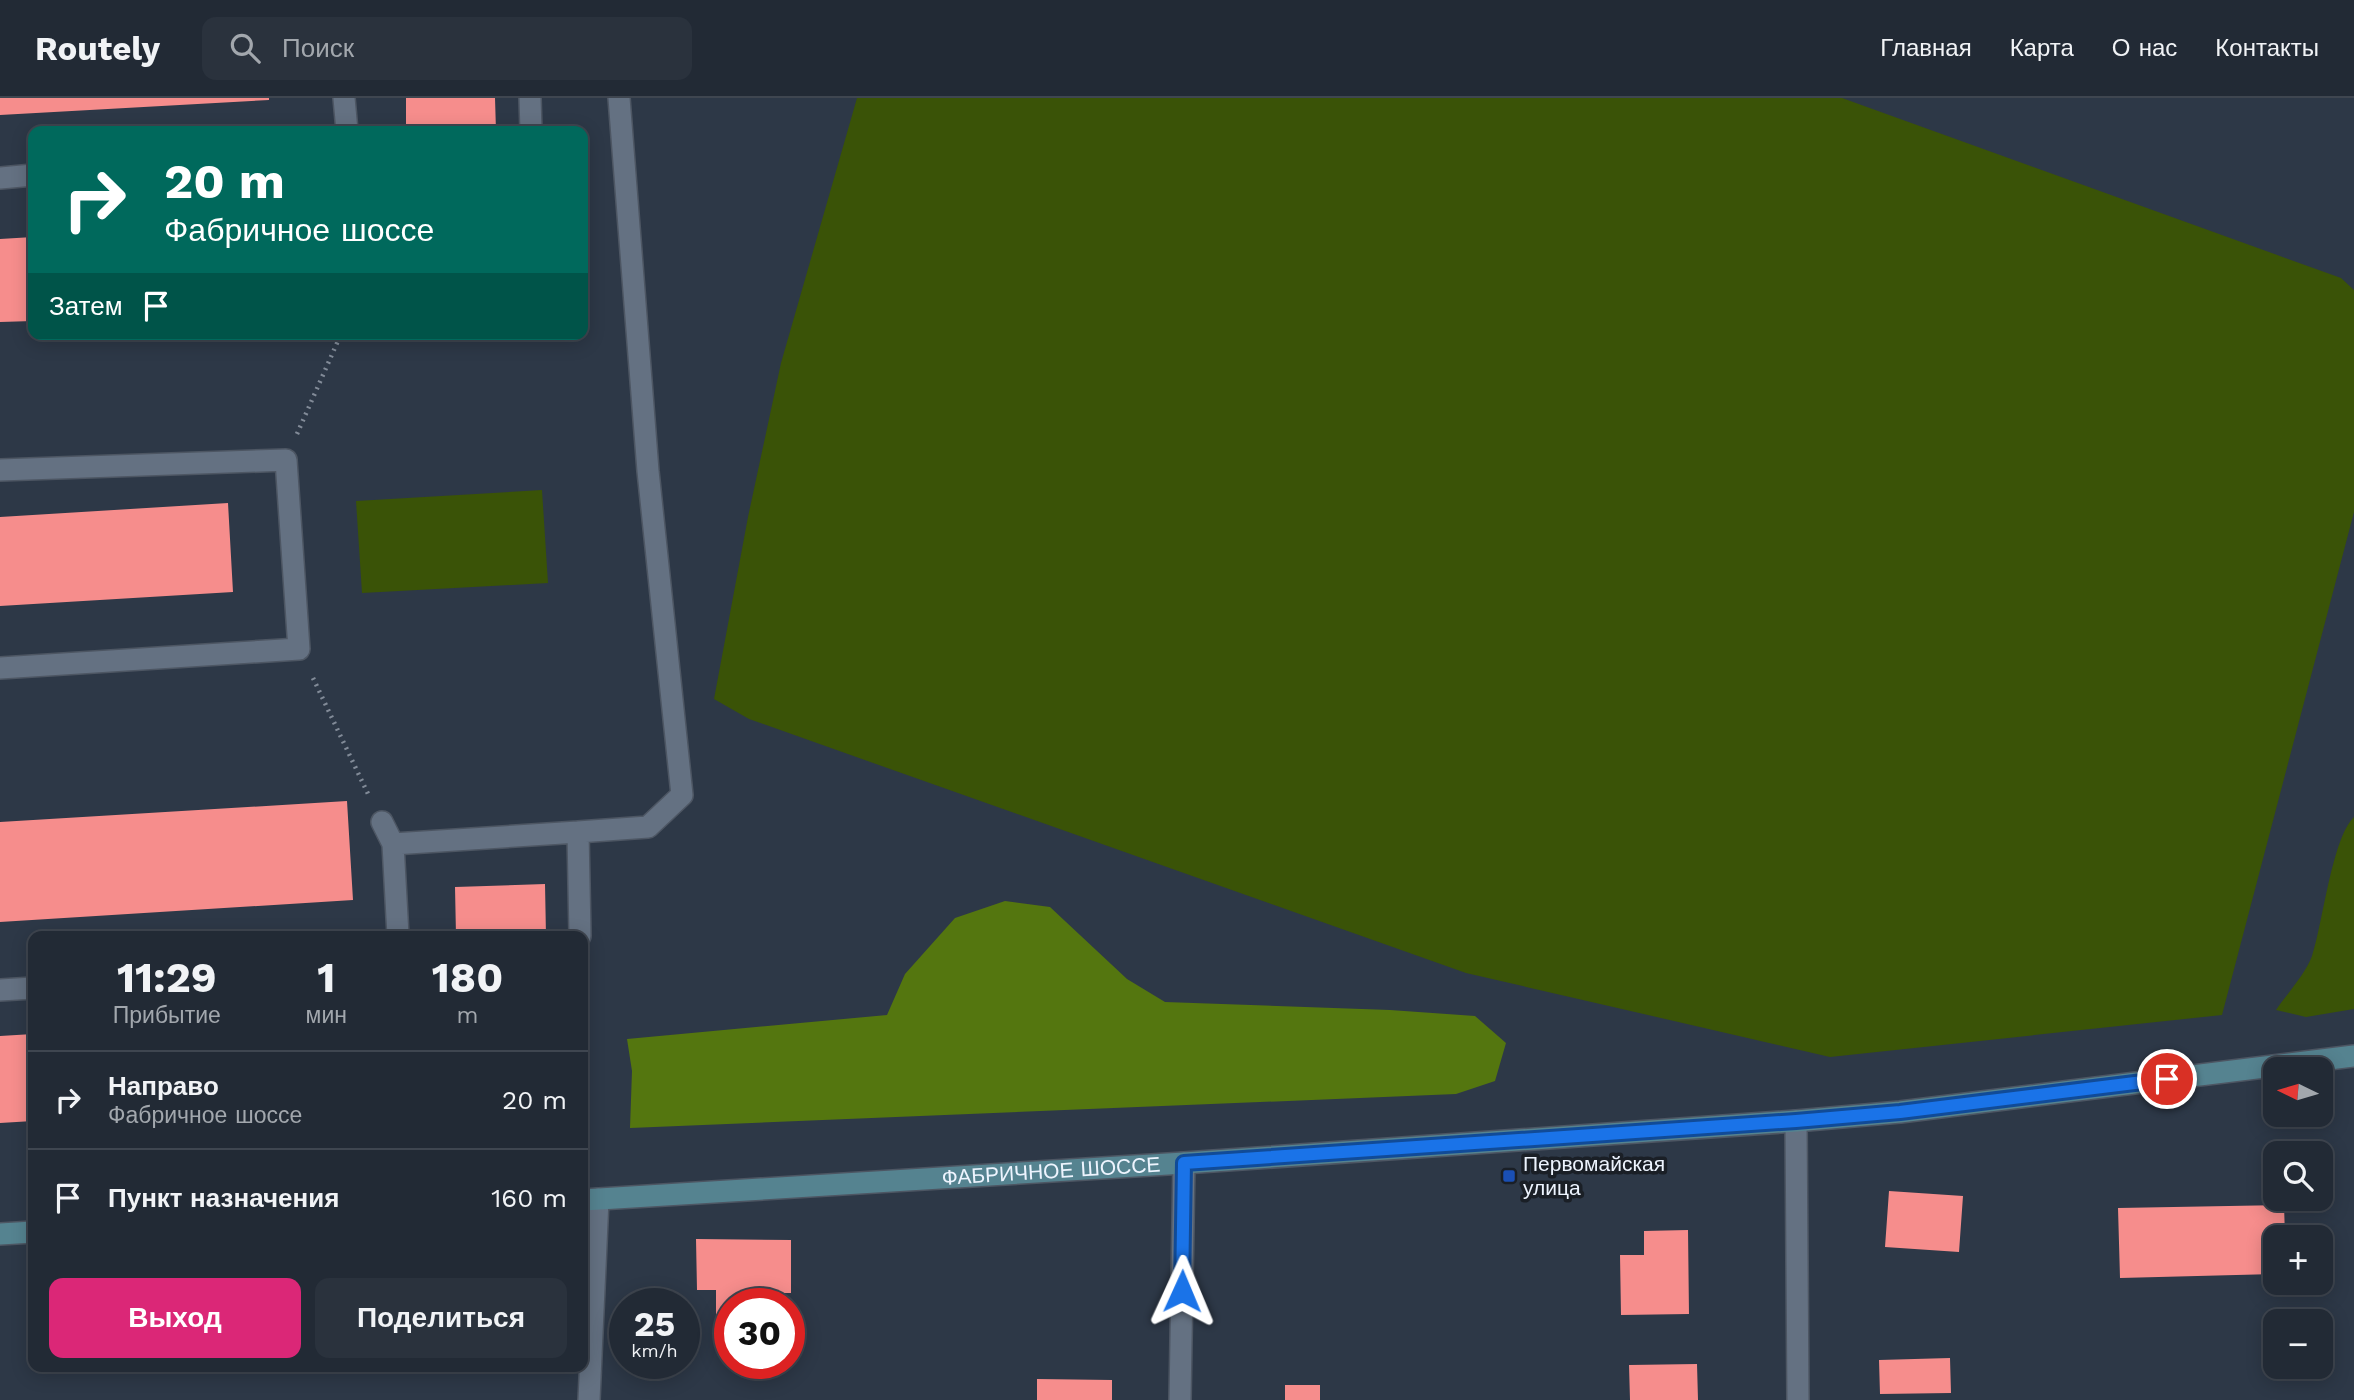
<!DOCTYPE html>
<html lang="ru">
<meta charset="utf-8">
<style>
:root{--surface:#222a35;--page:#2a323d;--text:#f1f3f6;--muted:#a2a7ad;--line:#3f4650;--accent:#db2777}
body{margin:0;font-family:"Work Sans",sans-serif;background:var(--page);color:var(--text);height:100vh;display:flex;flex-direction:column;font-size:26px;white-space:nowrap}
*{box-sizing:border-box;margin:0}
p{font-size:23px;color:var(--muted)}
.icon{flex:none;width:38px;height:38px;fill:none;stroke:currentColor;stroke-width:2;stroke-linecap:round;stroke-linejoin:round}
.map{position:relative;flex:1;overflow:hidden}
.sheet{position:absolute;left:28px;top:833px;width:560px;height:441px;display:flex;flex-direction:column;background:var(--surface);border-radius:14px;box-shadow:0 4px 18px #0003,0 0 0 2px var(--line)}
.sheet>*{flex:none}
.hud{position:absolute;left:28px;top:28px;width:560px;height:214px;border-radius:14px;box-shadow:0 4px 18px #0003,0 0 0 2px var(--line);background:#00695c;color:#fff;overflow:hidden}
.needle{width:46px;rotate:275deg}
.tools{position:absolute;left:2263px;top:959px;display:grid;gap:14px}
.tools a{display:grid;place-items:center;width:70px;height:70px;border-radius:14px;background:var(--surface);box-shadow:0 4px 18px #0003,0 0 0 2px var(--line);font-size:35px}
.speed{position:absolute;left:609px;top:1190px;display:flex;gap:14px;font-size:35px;font-weight:700;text-align:center}
.speed>*{display:grid;place-content:center;width:91px;height:91px;border-radius:50%;background:var(--surface);box-shadow:0 4px 18px #0003,0 0 0 2px var(--line);line-height:1}
.speed small{font-size:18px;font-weight:400}
.speed .limit{border:10px solid #d22;background:#fff;color:#111}
.pin{position:absolute;display:grid;place-items:center;width:60px;height:60px;color:#fff;margin:-30px;border:4px solid #fff;border-radius:50%;box-shadow:0 2px 7px #0007}
.me{position:absolute;width:77px;margin:-38px;rotate:1deg;stroke-linejoin:round;filter:drop-shadow(0 0 5px #0008)}
.turn{display:flex;align-items:center;gap:24px;height:147px;padding:0 21px;font-size:32px}
.turn .icon{width:91px;height:91px;stroke-width:2.5}
.turn b{display:block;font-size:49px;line-height:60px}
.then{display:flex;align-items:center;height:66px;padding:0 21px;background:#0003;gap:14px;font-size:26px}
.eta{display:flex;justify-content:space-evenly;align-items:center;height:119px;text-align:center}
.eta b{font-size:42px;font-weight:700;line-height:49px}
.primary-button{display:flex;gap:14px;margin-top:auto;padding:14px 21px}
.primary-button a{flex:1;height:80px;border-radius:14px;background:var(--accent);color:#fff;font-size:28px;font-weight:700;line-height:80px;text-align:center}
.primary-button a+a{background:var(--page);color:var(--text)}
ul{padding:0;list-style:none}
li{display:flex;align-items:center;gap:21px;height:98px;padding:0 21px;border-top:2px solid var(--line)}
li div{flex:1}
li b{display:block;font-size:26px}
li em{font-style:normal}
header{display:flex;align-items:center;gap:42px;box-sizing:border-box;height:98px;padding:0 35px;background:var(--surface);border-bottom:2px solid var(--line)}
header strong{font-size:33px}
nav{display:flex;gap:38px;margin-inline-start:auto;font-size:24px}
.search{width:490px;height:63px;background:var(--page);display:flex;align-items:center;gap:18px;box-sizing:border-box;padding:0 24px;border-radius:14px;color:var(--muted);font-size:26px}
.map>svg:first-child{display:block}
.green{fill:#3a5307}
.forest{fill:#54760f}
.building{fill:#f68d8c}
.lines{fill:none;stroke-linecap:round;stroke-linejoin:round}
.lane-casing{stroke:#4d5663;stroke-width:24}
.street-casing{stroke:#4d5663;stroke-width:24}
.secondary-casing{stroke:#4d5663;stroke-width:24}
.path{stroke:#828b98;stroke-width:4.5;stroke-dasharray:2 5;stroke-linecap:butt}
.lane{stroke:#647182;stroke-width:21}
.street{stroke:#647182;stroke-width:21}
.secondary{stroke:#558390;stroke-width:21}
.route-casing{stroke:#114b97;stroke-width:18}
.route{stroke:#1a73e8;stroke-width:12}
.transit-dot{fill:#1a4fb4;stroke:#1a1f26;stroke-width:2.5}
.labels{text-anchor:middle;stroke-width:7;stroke-linejoin:round;paint-order:stroke}
.poi-label{font-size:21px;fill:#edf4fe;stroke:#1a1f26;text-anchor:start}
.street-label{font-size:21px;fill:#edf4fe;stroke:#1a1f26}
</style>
<header>
<strong>Routely</strong>
<div class="search"><svg class="icon" aria-label="search" viewBox="0 0 24 24"><circle cx="10" cy="10" r="6"/><path d="M15 15l6 6"/></svg>Поиск</div>
<nav><a>Главная</a><a>Карта</a><a>О нас</a><a>Контакты</a></nav>
</header>
<div class="map">
<svg width="2354" height="1302" viewBox="0 0 2354 1302">
<rect width="100%" height="100%" fill="#2d3847"/>
<!-- green -->
<path class="green" d="M857 0H1842L2341 180 2354 192V414L2222 917 1830 959 1466 875 749 621 714 601 748 419 781 265Z
M542 392 548 485 362 495 356 403Z
M2354 719V911L2306 919 2276 912C2287 896 2306 875 2312 858 2323 825 2332 740 2354 719Z"/>
<!-- forest -->
<path class="forest" d="M1005 803 1050 809 1127 881 1165 904 1390 912 1475 918 1506 945 1495 983 1456 996 630 1030 632 973 627 941 887 917 905 876 955 820Z"/>
<!-- building -->
<path class="building" d="M0 0H269V2L0 17Z
M406 0H495L496 33H406Z
M33 139V223L0 224V141Z
M228 405 233 494 0 508V419Z
M347 703 353 802 0 824V724Z
M545 786 546 838H456L455 789Z
M33 936V1023L0 1025V938Z
M1889 1093 1963 1098 1959 1154 1885 1149Z
M2284 1107 2285 1139H2275V1176L2120 1180 2118 1110Z
M1688 1132 1689 1216 1621 1217 1620 1157H1644V1133Z
M696 1141 791 1142V1195H757V1206H730V1227H716V1192H697Z
M1950 1260 1951 1295 1880 1296 1879 1262Z
M1697 1266 1698 1302H1630L1629 1267Z
M1037 1281 1112 1282V1302H1037Z
M1285 1287H1320V1302H1285Z"/>
<g class="lines">
<defs>
<path id="lane" d="M344 0 347 33
M530 0 531 33
M0 80 33 77
M0 372 286 362 299 551 0 570
M382 724 393 746 398 838
M393 746 578 734
M580 838 578 734 648 729 682 697 648 373 619 0
M0 892 33 890"/>
<path id="street" d="M1796 1023 1798 1302
M589 1302 598 1101
M1180 1302 1184 1065"/>
<g id="secondary">
<path id="s1" d="M583 1102 1184 1065 1796 1023 1900 1014 2354 958"/>
<path d="M0 1136 33 1134"/>
</g>
</defs>
<!-- lane casing -->
<use href="#lane" class="lane-casing"/>
<!-- street casing -->
<use href="#street" class="street-casing"/>
<!-- secondary casing -->
<use href="#secondary" class="secondary-casing"/>
<!-- path -->
<path class="path" d="M297 336 341 236
M313 580 369 698"/>
<!-- lane -->
<use href="#lane" class="lane"/>
<!-- street -->
<use href="#street" class="street"/>
<!-- secondary -->
<use href="#secondary" class="secondary"/>
</g>
<g class="lines">
<defs>
<path id="route" d="M1182 1193 1184 1065 1796 1023 1900 1014 2167 981"/>
</defs>
<!-- route casing -->
<use href="#route" class="route-casing"/>
<!-- route -->
<use href="#route" class="route"/>
</g>
<!-- markers -->
<rect class="transit-dot" x="1502" y="1071" width="14" height="14" rx="3.5"/>
<g class="labels">
<!-- poi labels -->
<g class="poi-label">
<text x="1523" y="1073">Первомайская<tspan x="1523" dy="24">улица</tspan></text>
</g>
<!-- street labels -->
<g class="street-label">
<text dy="7" stroke="none"><textPath href="#s1" startOffset="469">ФАБРИЧНОЕ ШОССЕ</textPath></text>
</g>
</g>
</svg>
<div class="tools">
<a><svg class="needle" viewBox="-14 -14 28 28"><path d="M0-13l5 13h-10z" fill="#e53935"/><path d="M0 13l5-13h-10z" fill="#a2a7ad"/></svg></a>
<a><svg class="icon" aria-label="search" viewBox="0 0 24 24"><circle cx="10" cy="10" r="6"/><path d="M15 15l6 6"/></svg></a>
<a>+</a>
<a>−</a>
</div>
<div class="speed"><div>25<small>km/h</small></div><div class="limit">30</div></div>
<div class="pin" style="left:2167px;top:981px;background:#d93025"><svg class="icon" aria-label="arrive" viewBox="0 0 24 24"><path d="M6 21V4h12l-3 4 3 4H6"/></svg></div>
<svg class="me" style="left:1182px;top:1193px" viewBox="-20 -20 40 40"><path d="M0-17L14 15 0 8-14 15z" fill="#1a73e8" stroke="#fff" stroke-width="4"/></svg>
<div class="hud">
<div class="turn"><svg class="icon" aria-label="right" viewBox="0 0 24 24"><path d="M7 20v-9h11M14 6l5 5-5 5"/></svg><div><b>20 m</b>Фабричное шоссе</div></div>
<div class="then">Затем<svg class="icon" aria-label="arrive" viewBox="0 0 24 24"><path d="M6 21V4h12l-3 4 3 4H6"/></svg></div>
</div>
<section class="sheet">
<div class="eta">
<div><b>11:29</b><p>Прибытие</p></div>
<div><b>1</b><p>мин</p></div>
<div><b>180</b><p>m</p></div>
</div>
<ul>
<li><svg class="icon" aria-label="right" viewBox="0 0 24 24"><path d="M7 20v-9h11M14 6l5 5-5 5"/></svg><div><b>Направо</b><p>Фабричное шоссе</p></div><em>20 m</em></li>
<li><svg class="icon" aria-label="arrive" viewBox="0 0 24 24"><path d="M6 21V4h12l-3 4 3 4H6"/></svg><div><b>Пункт назначения</b></div><em>160 m</em></li>
</ul>
<div class="primary-button"><a>Выход</a><a>Поделиться</a></div>
</section>
</div>
